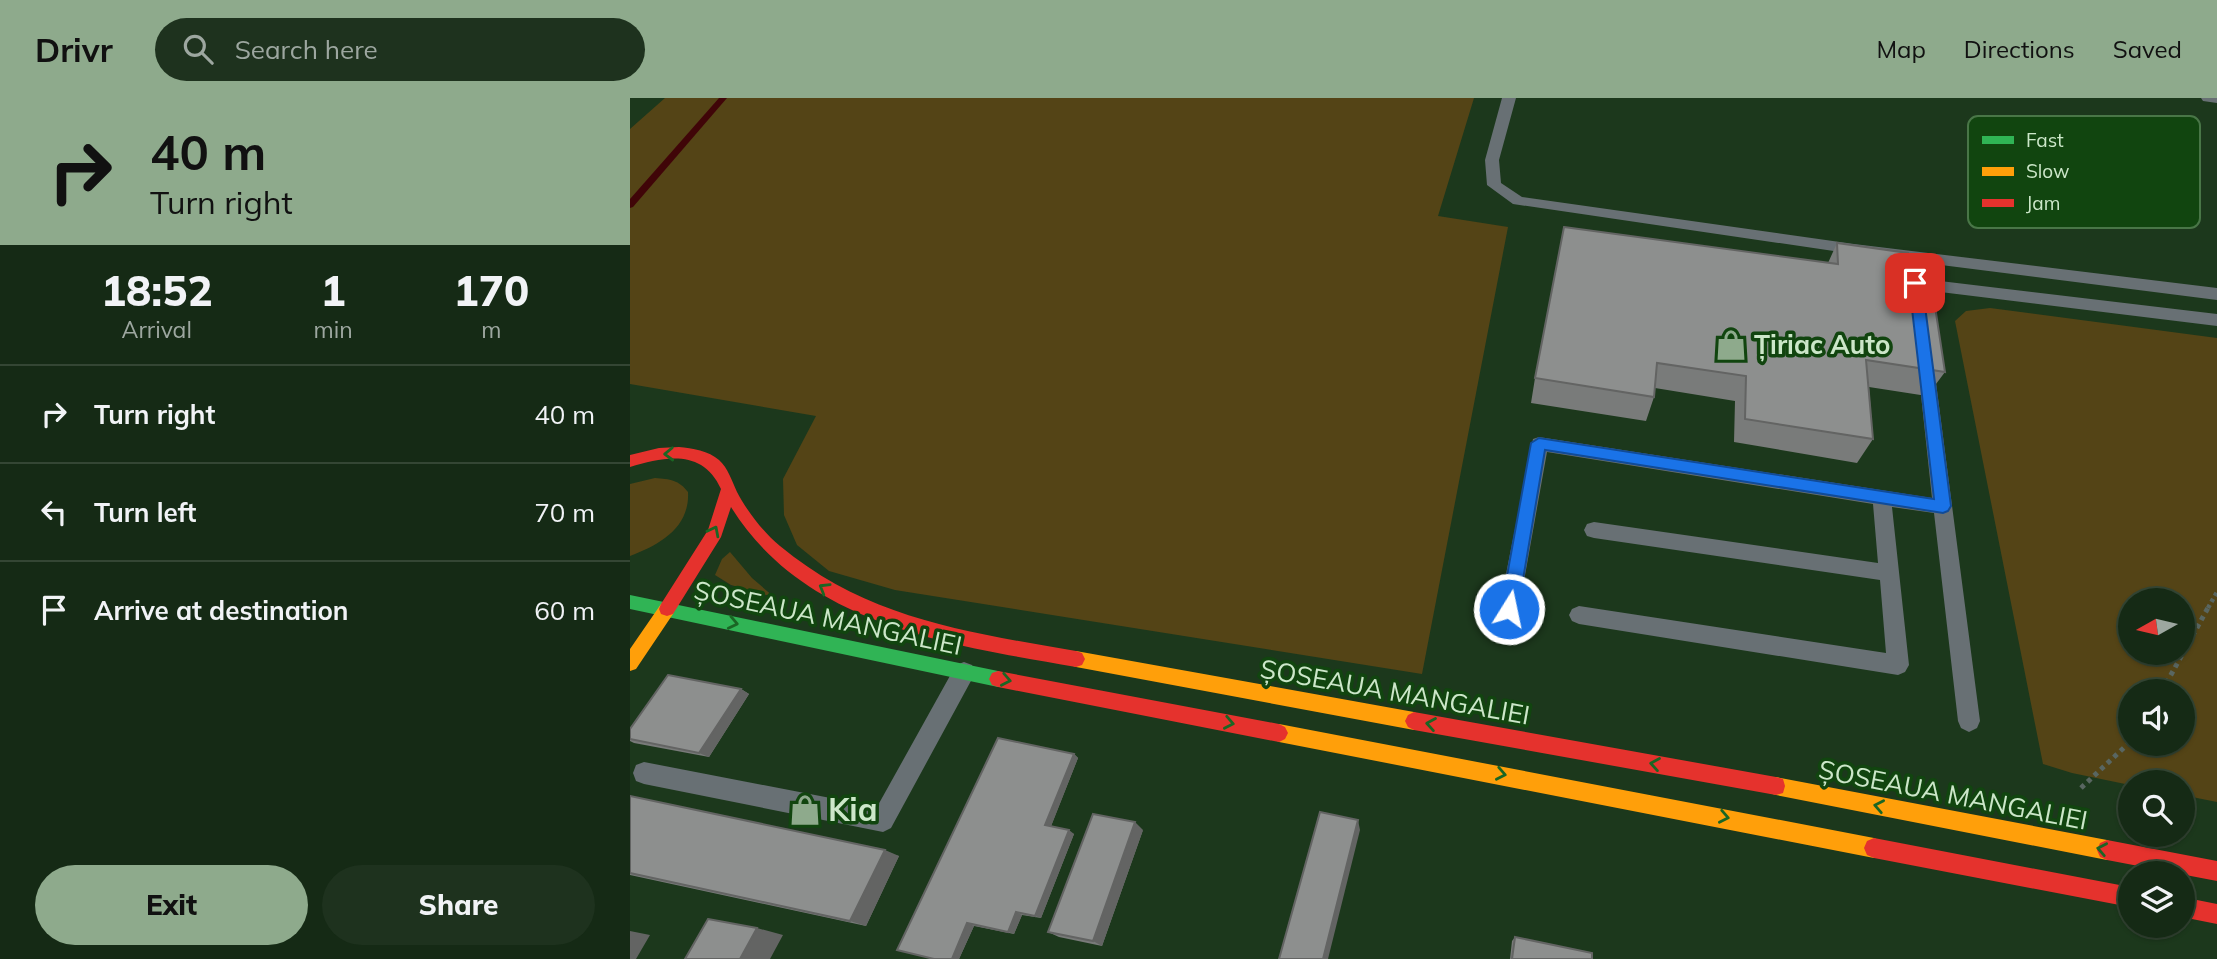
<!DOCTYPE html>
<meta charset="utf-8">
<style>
:root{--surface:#152a15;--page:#1e321e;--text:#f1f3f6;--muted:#9da7a0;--line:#344634;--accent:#8eaa8c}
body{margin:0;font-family:Mulish,sans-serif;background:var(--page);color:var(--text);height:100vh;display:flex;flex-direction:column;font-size:26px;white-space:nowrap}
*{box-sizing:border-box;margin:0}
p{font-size:23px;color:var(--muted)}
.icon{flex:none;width:38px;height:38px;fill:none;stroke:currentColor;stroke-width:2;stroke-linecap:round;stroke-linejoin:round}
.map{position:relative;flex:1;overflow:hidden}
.panel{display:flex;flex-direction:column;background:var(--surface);width:630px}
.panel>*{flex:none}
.guide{background:#8eaa8c;color:#111;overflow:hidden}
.needle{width:46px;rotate:262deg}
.fabs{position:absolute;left:1488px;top:490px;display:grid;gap:14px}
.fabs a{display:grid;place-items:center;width:77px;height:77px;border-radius:50%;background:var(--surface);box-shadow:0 2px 5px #0004,0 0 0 2px var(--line);font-size:35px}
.pin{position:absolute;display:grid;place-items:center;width:60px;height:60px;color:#fff;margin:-30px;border-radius:14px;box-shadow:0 4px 10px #0006}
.me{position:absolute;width:77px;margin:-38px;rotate:10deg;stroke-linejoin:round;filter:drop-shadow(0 0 5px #0008)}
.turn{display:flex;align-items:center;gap:24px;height:147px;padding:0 35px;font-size:32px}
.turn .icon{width:91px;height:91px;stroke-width:2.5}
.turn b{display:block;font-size:49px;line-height:60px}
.eta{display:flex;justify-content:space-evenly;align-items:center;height:119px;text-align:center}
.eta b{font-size:42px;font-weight:800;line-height:49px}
.action{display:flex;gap:14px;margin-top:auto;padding:14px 35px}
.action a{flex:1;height:80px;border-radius:42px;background:var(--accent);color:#111;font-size:28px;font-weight:800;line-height:80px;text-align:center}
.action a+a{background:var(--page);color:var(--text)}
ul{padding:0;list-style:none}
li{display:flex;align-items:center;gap:21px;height:98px;padding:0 35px;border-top:2px solid var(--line)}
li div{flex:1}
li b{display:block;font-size:26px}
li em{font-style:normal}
header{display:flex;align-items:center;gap:42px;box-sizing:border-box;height:98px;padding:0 35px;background:var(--accent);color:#111}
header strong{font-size:33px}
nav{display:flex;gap:38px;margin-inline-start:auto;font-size:24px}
.search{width:490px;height:63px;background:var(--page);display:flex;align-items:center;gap:18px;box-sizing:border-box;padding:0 24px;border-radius:38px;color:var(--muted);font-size:26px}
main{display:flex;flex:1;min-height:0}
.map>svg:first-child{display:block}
.green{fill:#544416;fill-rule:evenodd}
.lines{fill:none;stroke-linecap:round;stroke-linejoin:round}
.stream{fill:#400508;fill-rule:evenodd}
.path-far1{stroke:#596661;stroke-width:4.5;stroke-dasharray:3.5 3.5;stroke-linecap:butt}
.path{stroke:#596661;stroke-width:5;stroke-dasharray:4.5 4.5;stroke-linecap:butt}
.lane{fill:#687074;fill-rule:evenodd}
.fast{fill:#30b455;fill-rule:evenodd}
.slow{fill:#ff9f0a;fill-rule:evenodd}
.jam{fill:#e5322d;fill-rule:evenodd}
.wall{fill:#797b7a}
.shaded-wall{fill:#636463}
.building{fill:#8d8f8e;stroke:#636463;stroke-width:2}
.oneway{stroke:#1a6624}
.route{fill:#1a73e8;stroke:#114b97;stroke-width:2}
.labels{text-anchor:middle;stroke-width:7;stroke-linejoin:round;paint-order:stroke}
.poi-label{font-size:26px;font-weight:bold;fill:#cce7c9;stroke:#11450f;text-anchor:start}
.street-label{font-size:26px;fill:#cce7c9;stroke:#11450f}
.near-poi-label{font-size:32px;font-weight:bold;fill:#cce7c9;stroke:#11450f;text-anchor:start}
.key{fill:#11450f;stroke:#497647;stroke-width:2}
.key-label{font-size:19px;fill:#cce7c9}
</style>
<header>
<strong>Drivr</strong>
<div class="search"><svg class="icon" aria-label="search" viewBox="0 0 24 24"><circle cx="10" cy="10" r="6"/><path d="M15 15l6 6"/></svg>Search here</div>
<nav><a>Map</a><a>Directions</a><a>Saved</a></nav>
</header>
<main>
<section class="panel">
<div class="guide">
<div class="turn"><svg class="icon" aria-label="right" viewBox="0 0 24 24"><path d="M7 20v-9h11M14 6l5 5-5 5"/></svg><div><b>40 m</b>Turn right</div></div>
</div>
<div class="eta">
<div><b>18:52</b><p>Arrival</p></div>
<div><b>1</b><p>min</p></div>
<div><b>170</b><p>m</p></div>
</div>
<ul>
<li><svg class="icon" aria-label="right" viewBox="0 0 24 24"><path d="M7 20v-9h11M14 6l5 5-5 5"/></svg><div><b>Turn right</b></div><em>40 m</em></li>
<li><svg class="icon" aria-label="left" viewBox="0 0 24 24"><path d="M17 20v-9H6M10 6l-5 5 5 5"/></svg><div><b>Turn left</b></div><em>70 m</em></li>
<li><svg class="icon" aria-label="arrive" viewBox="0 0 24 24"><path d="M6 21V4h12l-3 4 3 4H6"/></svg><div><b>Arrive at destination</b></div><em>60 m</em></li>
</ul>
<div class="action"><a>Exit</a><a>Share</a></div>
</section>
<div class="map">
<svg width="1587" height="861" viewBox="0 0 1587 861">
<rect width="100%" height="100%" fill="#1c381c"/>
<!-- green -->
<path class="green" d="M35 0H844L808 118 878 129 792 576 265 492 199 473 167 447 154 417 153 381 186 318 0 286V31Z
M1360 210 1587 240V704L1552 697V684H1500V687L1442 675 1413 666 1325 223 1336 213ZM1552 502V555H1500V502ZM1552 593V646H1500V593Z
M25 380C40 381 49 382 58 394 60 430 29 447 0 458V386Z
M100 454 122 480 144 499 101 487 85 477 92 461Z"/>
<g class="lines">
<!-- stream -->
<path class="stream" d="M89 0H97L3 109 0 110V101Z"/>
<!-- path-far1 -->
<path class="path-far1" d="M1578 510 1587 494"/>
<!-- path -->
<path class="path" d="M1532 593 1579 508
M1451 690 1500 644"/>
<!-- lane -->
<path class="lane" d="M872 0H886L869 62 871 85 892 99 1224 146 1587 190V202L1224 156 883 106 857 87 855 62Z
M1571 0H1587V5L1573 3Z
M1285 180 1587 216V228L1294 192 1293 198H1281L1277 185Z
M1296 263 1304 269 1350 623 1347 630 1339 634 1331 630 1328 623 1304 415 1262 409 1279 567 1275 574 1268 577 949 526 942 523 939 517 942 511 949 508 1256 555 1250 482 964 440 957 438 954 432 957 426 964 424 1248 465 1243 406 917 354 889 511 886 517 879 520 872 517 869 511 903 341 909 339 1302 400 1288 269Z
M334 564 342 567 345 574 342 581 261 730 253 734 14 686 6 683 3 675 6 667 14 664 247 709 326 567Z"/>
<!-- fast -->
<path class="fast" d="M0 497 368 573 374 575 377 581 374 587 368 589 0 511Z"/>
<!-- slow -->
<path class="slow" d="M37 504 43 506 45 511 43 516 6 571 0 573V551L31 506Z
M446 553 784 614 790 617 793 623 790 629 784 632 446 569 440 567 437 561 440 555Z
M649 626 1244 740 1251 743 1254 750 1251 757 1244 760 649 644 643 641 640 635 643 629Z
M1146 679 1477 742 1484 745 1487 752 1484 759 1477 762 1146 697 1139 695 1137 688 1139 681Z"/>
<!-- jam -->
<path class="jam" d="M49 349C62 350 79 353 89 362 98 370 102 383 107 394 117 413 133 434 150 448 238 521 337 534 446 553L452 555 455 561 452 567 446 569C320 547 174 527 101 409L91 439 43 516 37 518 31 516 29 511 31 506 78 432 91 391C73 351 36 358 0 369V357L29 350Z
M368 573 649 626 655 629 658 635 655 641 649 644 368 589 362 587 359 581 362 575Z
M784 614 1146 679 1153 681 1155 688 1153 695 1146 697 784 632 778 629 775 623 778 617Z
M1244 740 1500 789V809L1244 760 1237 757 1234 750 1237 743Z
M1477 742 1587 763V783L1477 762 1470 759 1467 752 1470 745Z
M1552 799 1587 806V826L1552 819Z"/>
</g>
<!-- wall -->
<path class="wall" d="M1207 145 1281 179 1315 274 1297 298 1239 289 1243 341 1227 365 1104 344 1105 303 1025 290 1024 299 1016 323 901 305 905 280 1198 165Z
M111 591 119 596 79 659 4 645 0 643V631Z
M444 656 448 660 421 728 444 736 411 820 392 817 384 836 344 828 329 861H303Z
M0 698 269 758 236 828 0 777Z
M513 732 472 848 429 839 418 834Z
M885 839 962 861H880L882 843Z"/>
<!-- shaded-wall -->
<path class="shaded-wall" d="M111 591 119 596 79 659 69 655Z
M444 656 448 660 420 731 415 727Z
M728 722 730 732 698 861H693Z
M505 724 513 732 472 848 463 843Z
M439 732 444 736 411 820 405 818Z
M255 752 269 758 236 828 220 823Z
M386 814 392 817 384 836 378 834Z
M337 825 344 828 329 861H322Z
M127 830 153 837 140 861H110Z
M0 833 20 837 6 861H0Z"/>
<!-- building -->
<path class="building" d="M934 129 1208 166 1207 145 1278 155 1281 179 1301 182 1315 274 1236 262 1243 341 1115 321 1116 278 1027 265 1024 299 905 280Z
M38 577 111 591 69 655 0 641V631Z
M368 640 444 656 415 727 439 732 405 818 386 814 378 834 337 825 322 861H304L267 852Z
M0 698 255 752 220 823 0 775Z
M690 714 728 722 693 861H649Z
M463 716 505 724 463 843 418 834Z
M78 821 127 830 110 861H55Z
M885 839 962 855V861H882Z"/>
<!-- one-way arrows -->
<defs><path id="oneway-chevron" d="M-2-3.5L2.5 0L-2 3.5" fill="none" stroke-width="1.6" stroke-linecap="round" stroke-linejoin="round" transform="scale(1.75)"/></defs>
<g class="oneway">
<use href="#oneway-chevron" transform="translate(39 356) rotate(178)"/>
<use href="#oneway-chevron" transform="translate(84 433) rotate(-63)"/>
<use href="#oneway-chevron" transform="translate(194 490) rotate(-149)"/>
<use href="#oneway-chevron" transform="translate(103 525) rotate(12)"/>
<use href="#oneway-chevron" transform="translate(376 582) rotate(11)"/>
<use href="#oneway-chevron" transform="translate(599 625) rotate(11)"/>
<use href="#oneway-chevron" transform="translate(801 626) rotate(-170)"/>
<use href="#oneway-chevron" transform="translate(1025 666) rotate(-170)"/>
<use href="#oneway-chevron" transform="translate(871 676) rotate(11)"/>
<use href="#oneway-chevron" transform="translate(1249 708) rotate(-169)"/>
<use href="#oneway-chevron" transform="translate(1094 719) rotate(11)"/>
<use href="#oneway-chevron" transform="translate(1472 751) rotate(-169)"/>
</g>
<!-- route -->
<path class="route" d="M1285 181 1292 185 1321 408 1318 413 1313 415 915 352 888 511 885 516 879 518 873 516 871 511 901 345 909 340 1304 401 1279 185Z"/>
<!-- icons -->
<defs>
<symbol id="shop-bare" viewBox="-9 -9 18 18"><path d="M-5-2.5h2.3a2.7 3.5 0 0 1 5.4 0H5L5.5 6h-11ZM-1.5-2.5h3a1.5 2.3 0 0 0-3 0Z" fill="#8eaa8c" stroke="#11450f" stroke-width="2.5" paint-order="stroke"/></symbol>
</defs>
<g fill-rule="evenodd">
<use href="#shop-bare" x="1079" y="225" width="44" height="44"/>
<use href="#shop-bare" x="153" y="690" width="44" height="44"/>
</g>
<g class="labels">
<!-- poi labels -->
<g class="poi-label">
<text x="1124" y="256">Țiriac Auto</text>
</g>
<!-- street labels -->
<g class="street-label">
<text transform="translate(198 520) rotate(12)" y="9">ȘOSEAUA MANGALIEI</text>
<text transform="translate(765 594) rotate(10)" y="9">ȘOSEAUA MANGALIEI</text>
<text transform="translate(1323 697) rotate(11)" y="9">ȘOSEAUA MANGALIEI</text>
</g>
<!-- near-poi labels -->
<g class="near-poi-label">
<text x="198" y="723">Kia</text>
</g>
</g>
<!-- legend -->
<rect x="1338" y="18" width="232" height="112" rx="10" class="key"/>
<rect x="1352" y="38" width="32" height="8" fill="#30b455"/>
<rect x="1352" y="69" width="32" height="9" fill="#ff9f0a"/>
<rect x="1352" y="101" width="32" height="8" fill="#e5322d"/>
<g class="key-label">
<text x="1396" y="49">Fast</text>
<text x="1396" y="80">Slow</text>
<text x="1396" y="112">Jam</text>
</g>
</svg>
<div class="fabs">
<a><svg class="needle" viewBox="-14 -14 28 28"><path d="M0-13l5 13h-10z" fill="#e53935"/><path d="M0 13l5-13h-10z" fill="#9da7a0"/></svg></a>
<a><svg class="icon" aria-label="sound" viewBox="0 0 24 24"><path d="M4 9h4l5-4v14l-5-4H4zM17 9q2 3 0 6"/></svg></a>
<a><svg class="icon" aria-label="search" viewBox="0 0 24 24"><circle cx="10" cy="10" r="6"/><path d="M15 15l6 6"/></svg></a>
<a><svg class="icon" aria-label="layers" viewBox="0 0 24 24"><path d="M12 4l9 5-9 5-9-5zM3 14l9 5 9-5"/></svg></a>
</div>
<div class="pin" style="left:1285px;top:185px;background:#d93025"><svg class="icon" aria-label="arrive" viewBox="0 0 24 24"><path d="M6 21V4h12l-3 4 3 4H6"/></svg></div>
<svg class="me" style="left:879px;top:511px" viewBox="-20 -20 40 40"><circle r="17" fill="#1a73e8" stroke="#fff" stroke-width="3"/><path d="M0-11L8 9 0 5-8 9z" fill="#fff"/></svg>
</div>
</main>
